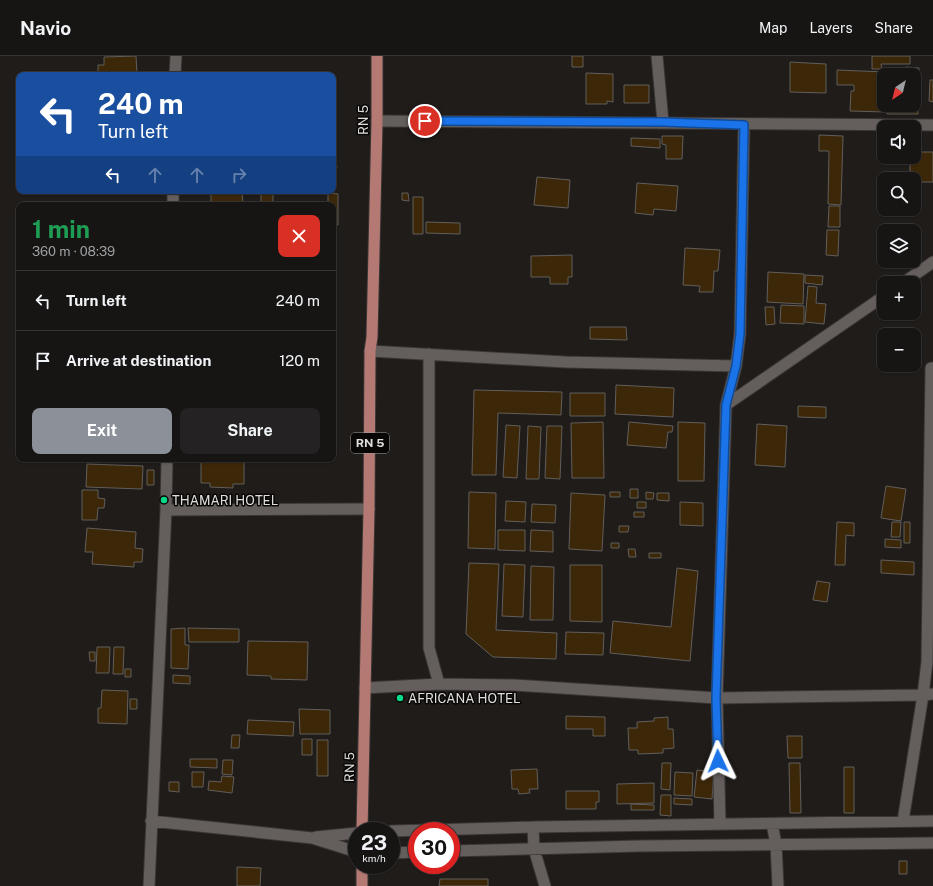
<!DOCTYPE html>
<meta charset="utf-8">
<style>
:root{--surface:#171514;--page:#242222;--text:#f1f3f6;--muted:#9e9fa0;--line:#363434;--accent:#8c9099}
body{margin:0;font-family:"Public Sans",sans-serif;background:var(--page);color:var(--text);height:100vh;display:flex;flex-direction:column;font-size:15px;white-space:nowrap}
*{box-sizing:border-box;margin:0}
p{font-size:13px;color:var(--muted)}
.icon{flex:none;width:22px;height:22px;fill:none;stroke:currentColor;stroke-width:2;stroke-linecap:round;stroke-linejoin:round}
.map{position:relative;flex:1;overflow:hidden}
.details{position:absolute;left:16px;top:146px;width:320px;height:260px;display:flex;flex-direction:column;background:var(--surface);border-radius:8px;box-shadow:0 1px 3px #0004,0 0 0 1px var(--line)}
.details>*{flex:none}
.guide{position:absolute;left:16px;top:16px;width:320px;height:122px;border-radius:8px;box-shadow:0 1px 3px #0004,0 0 0 1px var(--line);background:#1a4fa0;color:#fff;overflow:hidden}
.needle{width:26px;rotate:215deg}
.tools{position:absolute;left:877px;top:12px;display:grid;gap:8px}
.tools a{display:grid;place-items:center;width:44px;height:44px;border-radius:8px;background:var(--surface);box-shadow:0 1px 3px #0004,0 0 0 1px var(--line);font-size:20px}
.speed{position:absolute;left:348px;top:766px;display:flex;gap:8px;font-size:20px;font-weight:700;text-align:center}
.speed>*{display:grid;place-content:center;width:52px;height:52px;border-radius:50%;background:var(--surface);box-shadow:0 1px 3px #0004,0 0 0 1px var(--line);line-height:1}
.speed small{font-size:10px;font-weight:400}
.speed .limit{border:6px solid #d22;background:#fff;color:#111}
.pin{position:absolute;display:grid;place-items:center;width:34px;height:34px;color:#fff;margin:-17px;border:2px solid #fff;border-radius:50%;box-shadow:0 1px 4px #0007}
.me{position:absolute;width:44px;margin:-22px;rotate:358deg;stroke-linejoin:round;filter:drop-shadow(0 0 3px #0008)}
.turn{display:flex;align-items:center;gap:14px;height:84px;padding:0 16px;font-size:18px}
.turn .icon{width:52px;height:52px;stroke-width:2.5}
.turn b{display:block;font-size:28px;line-height:34px}
.lanes{display:flex;align-items:center;height:38px;padding:0 16px;background:#0003;justify-content:center;gap:20px;direction:ltr}
.lanes .off{opacity:.35}
.round{display:grid;place-items:center;flex:none;width:42px;height:42px;border-radius:8px;background:var(--page)}
.headline{display:flex;align-items:center;justify-content:space-between;height:68px;padding:0 16px}
h1{font-size:24px;font-weight:700;line-height:30px;color:#1e9e55}
.primary-button{display:flex;gap:8px;margin-top:auto;padding:8px 16px}
.primary-button a{flex:1;height:46px;border-radius:8px;background:var(--accent);color:#fff;font-size:16px;font-weight:700;line-height:46px;text-align:center}
.primary-button a+a{background:var(--page);color:var(--text)}
ul{padding:0;list-style:none}
li{display:flex;align-items:center;gap:12px;height:60px;padding:0 16px;border-top:1px solid var(--line)}
li div{flex:1}
li b{display:block;font-size:15px}
li em{font-style:normal}
header{display:flex;align-items:center;gap:24px;box-sizing:border-box;height:56px;padding:0 20px;background:var(--surface);border-bottom:1px solid var(--line)}
header strong{font-size:19px}
nav{display:flex;gap:22px;margin-inline-start:auto;font-size:14px}
.map>svg:first-child{display:block}
.building{fill:#3d2709;stroke:#615e5b}
.lines{fill:none;stroke-linecap:round;stroke-linejoin:round}
.minor-casing{stroke:#393635;stroke-width:13}
.primary-casing{stroke:#393635;stroke-width:13}
.minor{stroke:#645f5d;stroke-width:11}
.primary{stroke:#b47973;stroke-width:11}
.route-casing{stroke:#114b97;stroke-width:10}
.route{stroke:#1a73e8;stroke-width:7}
.poi-dot{fill:#0bd98a;stroke:#080706;stroke-width:1.5}
.labels{text-anchor:middle;stroke-width:3;stroke-linejoin:round;paint-order:stroke}
.shield{fill:#080706;stroke:#a09e9c;stroke-width:1}
.shield-label{font-size:12px;font-weight:bold;fill:#e1dedd}
.street-label{font-size:13px;fill:#e1dedd;stroke:#080706}
.poi-label{font-size:13px;fill:#e1dedd;stroke:#080706;text-anchor:start}
</style>
<header>
<strong>Navio</strong>
<nav><a>Map</a><a>Layers</a><a>Share</a></nav>
</header>
<div class="map">
<svg width="933" height="830" viewBox="0 0 933 830">
<rect width="100%" height="100%" fill="#1f1c1a"/>
<!-- building -->
<path class="building" d="M136 0 137 18 98 19V9H104V1Z
M572 0H583V11H572Z
M872 0H910V8H881L882 13H872Z
M790 6 826 8V37L790 36Z
M906 11 919 12 918 58H887V49H914V19H906Z
M837 14 886 16V19H884L885 56 850 55 851 35H854V29H837Z
M586 17 613 18V46L607 45V48H586Z
M930 24H933V46L929 45Z
M624 29H649V47H624Z
M819 79 843 80 841 149 828 148 829 95H819Z
M662 80H683L682 103H666V89L662 88Z
M631 82 660 83V92L631 90Z
M914 96H933V126H914V123H910V101H914Z
M333 110H337L335 123H333Z
M537 121 570 124 568 152 534 149Z
M637 127 678 130 676 155 654 153 653 159 635 157Z
M211 135H242L243 149H211Z
M261 135H273V149H261Z
M328 137 338 138V169L333 168V149H328Z
M402 137H408L409 145 402 144Z
M413 141H423V178H413Z
M829 150H840V171H828Z
M426 166 460 167V178L426 177Z
M827 174H839L838 200 826 199Z
M685 192 720 194 718 215H714L713 236H699L700 230 683 229Z
M572 199V221H568V228H550V221H531V200Z
M333 215H335L336 244H333Z
M768 216 804 218 803 248 767 246Z
M805 219 823 220 822 229 805 227Z
M808 230 817 231 816 247 826 248 824 268 805 266Z
M781 249 804 250V268L780 267Z
M765 251H774L775 268 766 269Z
M590 271H626L627 284 590 283Z
M616 329 674 332 673 361 615 358Z
M474 334 562 336 561 359 498 357 496 419H472Z
M570 337H605V360H570Z
M798 350 826 351V362L798 361Z
M603 366 604 422H572L571 367Z
M629 366 673 370 672 376H668L666 392 627 389Z
M678 366 705 367 704 425H678Z
M757 368 787 370 785 411 755 409Z
M506 369 520 370 517 422 503 421Z
M528 370 541 371 539 423H526Z
M547 370H562L560 423 545 422Z
M201 403H244V428H233V432L210 431V427H201Z
M87 408 143 410 142 433 86 431Z
M147 414H154V429H147Z
M886 430 906 433 901 465 881 462Z
M630 433H638V442H630Z
M82 434H98V442L105 443 104 452H98L97 464H82Z
M469 436 496 437 495 493 468 492Z
M610 436H620V441H610Z
M646 436 654 437 653 443H646Z
M571 437 605 439 602 495 569 493Z
M657 437H669V445L657 444Z
M506 445 526 446 525 466 505 465Z
M637 446H646V452H637Z
M680 446 703 447V470L680 469Z
M532 448 556 449 555 467 531 466Z
M634 456H644V461H634Z
M837 466 854 467V480L846 479 845 509H835Z
M892 466H901L900 481H891Z
M904 466H910V487H904Z
M619 470H629L628 476H619Z
M87 472 136 476 135 492 143 493 142 506H134V511L92 508 93 496H85Z
M498 474H525V495L498 494Z
M531 474 553 475V496L530 495Z
M885 483 901 484V492L885 491Z
M611 487H619V492H611Z
M628 493H635L636 501H629Z
M649 497H661V502H649Z
M881 504 914 506V519L881 517Z
M469 507 499 508 496 574 557 577 556 603 493 601 466 578Z
M504 508 525 509 523 561 502 560Z
M570 509H602V566L570 565Z
M531 510 554 511 553 564H530Z
M677 512 698 515 690 605 610 597 613 565 671 571Z
M817 525 830 527 827 546 813 544Z
M185 572V589H189L188 613 171 612V573Z
M188 572 239 573V586H189Z
M566 576 604 577 603 599 565 598Z
M248 585 308 586 307 624 271 623V620L247 619Z
M97 591H110L109 617H96Z
M114 591H124L123 618H113Z
M89 596H95V605H90Z
M125 613H131V621H125Z
M173 619 190 620V628L173 627Z
M102 634 128 635 127 668 98 667V652H101Z
M130 643H137V653H130Z
M299 653 330 654V678H300Z
M566 660 605 661V680H593V673H566Z
M668 661V673H673L674 692 663 693V697L638 698V694H629L628 672H637V666L654 665V662Z
M248 664 294 666 293 680 247 678Z
M232 679H240L239 692H231Z
M787 680H802V702H788Z
M302 683H312V699H302Z
M317 684H328V720H317Z
M190 703H217V712L190 711Z
M223 704H233L232 719 222 718Z
M662 707H671L670 734 661 733Z
M789 707H800L801 757H790Z
M844 711H854V757H844Z
M537 713 538 733H529L530 737 519 738 518 733H512L511 714Z
M697 714 714 716 712 743 694 741Z
M192 716H204L203 731H192Z
M675 716 693 717 692 740 674 739Z
M222 720 234 721 232 737 208 734 209 725 221 726Z
M169 726H179V736L169 735Z
M654 727V747L617 748V728Z
M566 735H599V746H596V753H566Z
M661 739H671V760L660 759Z
M674 742 692 743V749L674 748Z
M631 748 654 749V754H631Z
M899 805H907V818H899Z
M237 811 261 812 260 830H237Z
M440 823H488V830H439Z"/>
<g class="lines">
<defs>
<path id="minor" d="M657 0 663 66
M175 19 176 0
M377 65C563 66 748 69 933 69
M173 149V135
M903 227 933 206
M370 295 565 306 736 310
M429 298V592L439 628
M726 349 884 240
M166 454 369 453
M365 632 439 628 514 629 717 642 923 639 933 638
M151 765 312 782 357 796
M903 765 923 639 927 606 931 312H933
M720 768 717 642 726 349 736 310 740 278 744 69
M772 768 776 788 778 830
M533 771 534 793 545 830
M391 775 533 771 933 765
M316 781 357 777
M451 795 639 790 933 787
M391 797 417 796
M149 830 166 454 167 403"/>
<path id="primary" d="M362 775 369 453 370 295 372 281 377 65V0
M362 830V809"/>
</defs>
<!-- minor casing -->
<use href="#minor" class="minor-casing"/>
<!-- primary casing -->
<use href="#primary" class="primary-casing"/>
<!-- minor -->
<use href="#minor" class="minor"/>
<!-- primary -->
<use href="#primary" class="primary"/>
</g>
<g class="lines">
<defs>
<path id="route" d="M425 65 663 66 744 69 740 278 736 310 726 349 716 642 718 705"/>
</defs>
<!-- route casing -->
<use href="#route" class="route-casing"/>
<!-- route -->
<use href="#route" class="route"/>
</g>
<!-- markers -->
<g class="poi-dot">
<circle cx="164" cy="444" r="4"/>
<circle cx="400" cy="642" r="4"/>
</g>
<g class="labels">
<!-- shield labels -->
<rect class="shield" x="351" y="377" width="38" height="20" rx="3"/>
<g class="shield-label">
<text x="370" y="391">RN 5</text>
</g>
<!-- street labels -->
<g class="street-label">
<text transform="translate(363 64) rotate(-90)" y="5">RN 5</text>
<text transform="translate(349 711) rotate(-89)" y="5">RN 5</text>
</g>
<!-- poi labels -->
<g class="poi-label">
<text x="172" y="449">THAMARI HOTEL</text>
<text x="408" y="647">AFRICANA HOTEL</text>
</g>
</g>
</svg>
<div class="tools">
<a><svg class="needle" viewBox="-14 -14 28 28"><path d="M0-13l5 13h-10z" fill="#e53935"/><path d="M0 13l5-13h-10z" fill="#9e9fa0"/></svg></a>
<a><svg class="icon" aria-label="sound" viewBox="0 0 24 24"><path d="M4 9h4l5-4v14l-5-4H4zM17 9q2 3 0 6"/></svg></a>
<a><svg class="icon" aria-label="search" viewBox="0 0 24 24"><circle cx="10" cy="10" r="6"/><path d="M15 15l6 6"/></svg></a>
<a><svg class="icon" aria-label="layers" viewBox="0 0 24 24"><path d="M12 4l9 5-9 5-9-5zM3 14l9 5 9-5"/></svg></a>
<a>+</a>
<a>−</a>
</div>
<div class="speed"><div>23<small>km/h</small></div><div class="limit">30</div></div>
<div class="pin" style="left:425px;top:65px;background:#d93025"><svg class="icon" aria-label="arrive" viewBox="0 0 24 24"><path d="M6 21V4h12l-3 4 3 4H6"/></svg></div>
<svg class="me" style="left:718px;top:705px" viewBox="-20 -20 40 40"><path d="M0-17L14 15 0 8-14 15z" fill="#1a73e8" stroke="#fff" stroke-width="4"/></svg>
<div class="guide">
<div class="turn"><svg class="icon" aria-label="left" viewBox="0 0 24 24"><path d="M17 20v-9H6M10 6l-5 5 5 5"/></svg><div><b>240 m</b>Turn left</div></div>
<div class="lanes"><svg class="icon" aria-label="left" viewBox="0 0 24 24"><path d="M17 20v-9H6M10 6l-5 5 5 5"/></svg><svg class="icon off" aria-label="ahead" viewBox="0 0 24 24"><path d="M12 20V5M6 11l6-6 6 6"/></svg><svg class="icon off" aria-label="ahead" viewBox="0 0 24 24"><path d="M12 20V5M6 11l6-6 6 6"/></svg><svg class="icon off" aria-label="right" viewBox="0 0 24 24"><path d="M7 20v-9h11M14 6l5 5-5 5"/></svg></div>
</div>
<section class="details">
<div class="headline"><div><h1>1 min</h1><p>360 m · 08:39</p></div><a class="round" style="background:#d93025;color:#fff"><svg class="icon" aria-label="close" viewBox="0 0 24 24"><path d="M6 6l12 12M18 6L6 18"/></svg></a></div>
<ul>
<li><svg class="icon" aria-label="left" viewBox="0 0 24 24"><path d="M17 20v-9H6M10 6l-5 5 5 5"/></svg><div><b>Turn left</b></div><em>240 m</em></li>
<li><svg class="icon" aria-label="arrive" viewBox="0 0 24 24"><path d="M6 21V4h12l-3 4 3 4H6"/></svg><div><b>Arrive at destination</b></div><em>120 m</em></li>
</ul>
<div class="primary-button"><a>Exit</a><a>Share</a></div>
</section>
</div>
